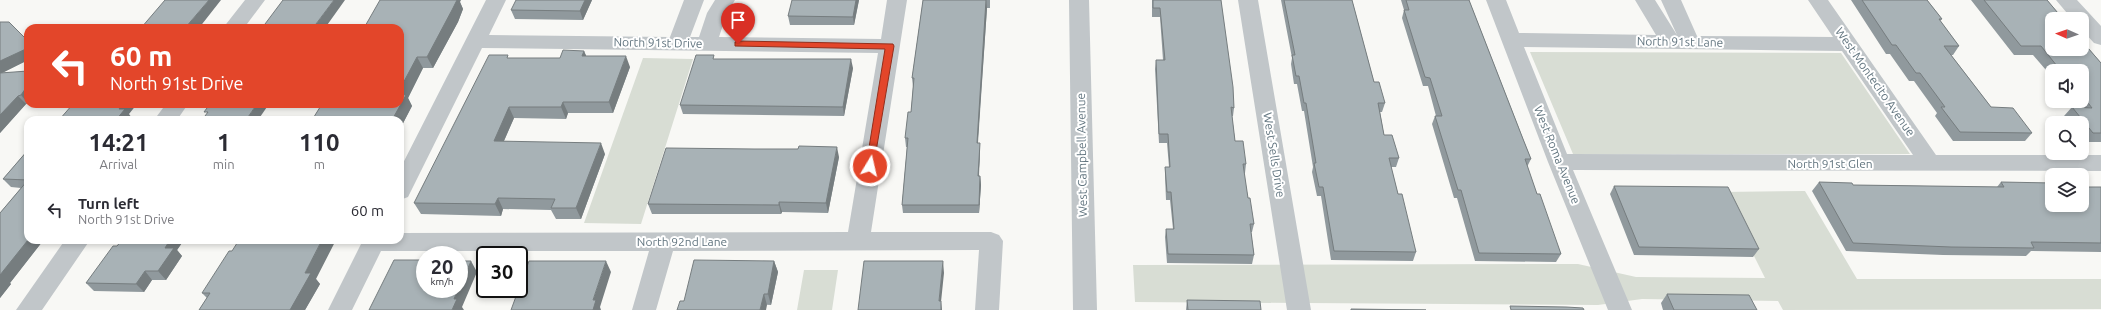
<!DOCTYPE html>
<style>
:root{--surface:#fff;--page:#f2f2f3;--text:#2b2b33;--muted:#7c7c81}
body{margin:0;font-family:Ubuntu,sans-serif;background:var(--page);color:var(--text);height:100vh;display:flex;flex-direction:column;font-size:15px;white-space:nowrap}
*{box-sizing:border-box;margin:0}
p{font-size:13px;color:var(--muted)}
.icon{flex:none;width:22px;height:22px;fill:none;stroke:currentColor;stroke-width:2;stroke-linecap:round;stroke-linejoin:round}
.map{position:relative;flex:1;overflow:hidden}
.details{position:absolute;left:24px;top:116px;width:380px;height:128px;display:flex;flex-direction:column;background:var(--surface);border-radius:12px;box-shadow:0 2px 6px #0003}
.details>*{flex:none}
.guide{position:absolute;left:24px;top:24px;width:380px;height:84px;border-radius:12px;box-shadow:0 2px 6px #0003;background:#e3462a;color:#fff;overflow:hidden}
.needle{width:26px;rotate:272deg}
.controls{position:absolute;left:2045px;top:12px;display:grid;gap:8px}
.controls a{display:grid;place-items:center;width:44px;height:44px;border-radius:8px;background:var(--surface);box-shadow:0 2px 6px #0003;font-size:20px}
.speed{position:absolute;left:416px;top:246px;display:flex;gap:8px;font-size:20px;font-weight:700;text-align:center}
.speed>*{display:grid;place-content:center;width:52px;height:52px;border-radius:50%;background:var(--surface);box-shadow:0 2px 6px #0003;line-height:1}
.speed small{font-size:10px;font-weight:400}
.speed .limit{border:2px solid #111;border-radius:6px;background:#fff;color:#111}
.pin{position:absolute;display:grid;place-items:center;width:34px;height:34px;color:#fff;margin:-41px -17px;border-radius:50% 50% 50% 0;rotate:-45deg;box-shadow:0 0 4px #0007}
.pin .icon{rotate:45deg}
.me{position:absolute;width:44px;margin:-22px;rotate:9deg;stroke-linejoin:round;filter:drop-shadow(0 0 3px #0008)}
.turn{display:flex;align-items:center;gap:14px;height:84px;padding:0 20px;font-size:18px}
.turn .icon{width:52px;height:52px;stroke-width:2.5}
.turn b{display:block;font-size:28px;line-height:34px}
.eta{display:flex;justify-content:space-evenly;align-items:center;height:68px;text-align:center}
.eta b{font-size:24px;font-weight:600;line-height:28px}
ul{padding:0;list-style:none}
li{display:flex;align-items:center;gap:12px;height:52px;padding:0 20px}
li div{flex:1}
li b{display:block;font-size:15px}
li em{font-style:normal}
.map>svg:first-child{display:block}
.green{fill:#d8ddd4}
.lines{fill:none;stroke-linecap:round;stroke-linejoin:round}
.street{fill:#c1c6c9;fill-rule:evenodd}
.wall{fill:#90999d}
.shaded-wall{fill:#767d7f}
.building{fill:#a8b2b6;stroke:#767d7f}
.route{fill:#e3462a;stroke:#942e1b}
.labels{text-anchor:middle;stroke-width:4;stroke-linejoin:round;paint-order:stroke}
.street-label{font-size:12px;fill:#637680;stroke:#fff}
</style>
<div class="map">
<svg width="2101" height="310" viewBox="0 0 2101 310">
<rect width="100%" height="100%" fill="#f8f8f5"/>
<!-- green -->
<path class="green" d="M1530 52 1841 53 1910 154H1573Z
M643 58 693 59 641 224 584 223Z
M1805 191 1857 279H2101V309L1783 310 1778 301 1642 299 1598 305 1135 302 1133 265 1578 264 1636 277 1765 278 1722 192Z
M804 270H838L832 310H797Z"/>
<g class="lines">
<!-- street -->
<path class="street" d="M245 0H265L244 28H223Z
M486 0H506L489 35 670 37 684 0H704L690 37H699L707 13 715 0H735L727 13 719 37 881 39 887 0H907L871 232H991L999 235 1003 241 999 310H975L979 250 673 251 656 310H632L649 251H381L352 310H328L363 240H400V233L848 232 878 53 482 48 411 191 408 197 400 200V169Z
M1069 0H1089L1097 310H1073Z
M1238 0H1258L1311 310H1287Z
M1486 0H1506L1519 33 1656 35 1635 0H1655L1677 35 1661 0H1681L1697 36 1833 37 1808 0H1828L1936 155H2101V171L1573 170 1632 310H1608L1548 162ZM1524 47 1842 51 1913 155 1567 154Z
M2056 0H2077L2101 26V45L2094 43 2082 30V19H2072Z
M166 104H188L177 120H154Z
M65 240H90L42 310H16Z"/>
</g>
<!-- wall -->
<path class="wall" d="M592 0 583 20 515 19 511 10Z
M859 0 854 25H790L788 16Z
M923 0H990V8H987L978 143 980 152 979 176H980L981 185 979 213H903L902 205 907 147H906L905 138 911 112 913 87 912 78Z
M1152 0H1221L1234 108 1233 116H1232L1235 141 1246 164 1245 173H1244L1248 198 1254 224 1252 232H1251L1254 255 1252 264 1167 263 1165 237 1166 229H1173L1170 200H1166L1165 176V167H1169L1167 143H1159L1155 69 1156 60H1163L1160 17H1152Z
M1281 0H1352L1374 82 1385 103 1382 112H1380L1384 135 1399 158 1396 167H1391L1398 194 1416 252 1413 261 1331 260 1321 196H1317L1312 172 1313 167 1304 111H1302L1297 84H1294L1291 64 1292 58Z
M1401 0H1469L1531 159 1527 167 1537 194 1561 254 1556 262 1475 261 1457 198H1454L1432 124 1435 116H1436L1428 86H1423L1402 18 1404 10Z
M1851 0H1927L1942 19 1940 21 1959 46 1953 55H1951L1991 107 2032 133 2025 141H1953L1935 116 1937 113 1914 81H1909L1890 54H1886Z
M1971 0H2047L2101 63V142H2085L2082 138V123H2070L2064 116 2072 107H2077L2072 101H2082V71H2052V77L2033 55H2014Z
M460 2 463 9 458 22 433 68H423L408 98 412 106 400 129V28Z
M0 22 28 41V60L2 73 28 71V104H29H26L0 133Z
M584 51 586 56 630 67 613 113H568L566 119 514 118 504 141 605 154 581 219H556L551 210 503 209 501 216 421 214 414 203 510 58H560Z
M715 59 853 68 844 116 683 114 680 105Z
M28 150V240H40L42 242 10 283 11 284 0 298V213L21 188 11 187 3 179Z
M839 157 828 213 782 212 781 214H652L648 204Z
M1819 182 1853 185 1997 187 2001 182 2084 187H2101V252L2031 251 2026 256 1943 255 1846 251 1812 191Z
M1614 186 1759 249 1753 257 1634 255 1610 194Z
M122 240H184L177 250 182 256 166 280H152L144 292 94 291 86 283 117 246Z
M774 261 778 272 771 305 684 301Z
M316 279 320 284 305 310H199L207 298 202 293Z
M1667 294 1757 310H1663L1661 303Z
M1187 300 1261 310H1186Z"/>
<!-- shaded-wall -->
<path class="shaded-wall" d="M209 0H221L199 28H185Z
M334 0H345L325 28H313Z
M452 0H461L460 2 463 9 458 22 433 68 427 57Z
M585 0H592L583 20 580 11Z
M856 0H859L854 25 853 17Z
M986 0 987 8 977 152V143Z
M28 48V60L0 74V61Z
M584 51 589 62 582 56Z
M626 56 630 67 613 113 609 102Z
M417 57 423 68 408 98 412 106 400 129V120H392L400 99V89Z
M851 59 853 68 844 116 843 107Z
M28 85V103L21 95Z
M18 96 26 104 0 133V115Z
M563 102 568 113 566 119 561 107Z
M123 104H137L129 114 132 118 131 120H116L119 109Z
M257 104H269L258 120H246Z
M509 107 514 118 499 152 494 141Z
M601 143 605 154 581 219 576 208Z
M980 143V152L978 185V176Z
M837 147 839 157 828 213 826 203Z
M980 176 981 185 979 213V205Z
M498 198 503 209 501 216 495 204Z
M779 202 782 212 781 214 779 205Z
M28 240H40L42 242 10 283 11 284 0 298V275Z
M170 240H184L177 250 182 256 166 280 158 271 165 248Z
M322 240H336L316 279 320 284 305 310H290L305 273Z
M471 261 477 272 462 307 464 310H452L454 299Z
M606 261 611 272 600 307 601 310H593V300Z
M774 261 778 272 771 305 768 294Z
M943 261 944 273 941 302 942 310H940L939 301Z
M145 271 152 280 144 292 136 284Z
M764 294 767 305 766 310H760Z"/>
<!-- building -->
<path class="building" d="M165 0H209L185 28H141Z
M283 0H334L313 28H262Z
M380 0H457L452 10 427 57H417L400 89V28H364Z
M516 0H585L580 11 511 10Z
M792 0H856L853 17 788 16Z
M923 0H986L977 143H980L978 176H980L979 205H902L908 138H905L908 112H911L914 78H912Z
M1153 0H1221L1233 87 1234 108 1231 107 1235 141H1243L1246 164H1243L1248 198H1250L1254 224H1250L1254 255 1168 254 1166 229H1174L1171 192H1167L1165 167H1170L1168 134H1159L1156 60H1165L1160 8H1153Z
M1284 0H1352L1374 82H1379L1385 103H1378L1384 135H1392L1399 158H1389L1398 194H1402L1416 252 1334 251 1323 187H1319L1314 163H1316L1306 103H1304L1299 76H1296L1292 55H1295Z
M1406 0H1469L1523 139 1531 159H1525L1537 194H1540L1561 254 1479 253 1461 190H1458L1435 116H1442L1430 78 1425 77 1404 10H1409Z
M1862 0H1927L1942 19H1939L1959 46H1944L1991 107 2013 108 2032 133 1960 132 1941 107H1945L1920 73H1916L1896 45H1892Z
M1984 0H2047L2063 19H2052V49H2082V41L2101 63V133H2093L2072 107 2092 108 2082 95V71H2061L2041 46H2021Z
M0 22H9L28 41V48L0 61Z
M563 50 584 51 582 56H626L609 102H563L561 107H509L494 141 601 143 576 208H551L555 199 498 198 495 204 414 203 489 55H508L507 58H560Z
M696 55H714L713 59H851L843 107 680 105Z
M28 71V85L21 95 18 96 0 115V73Z
M400 94 406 95 392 120H312L322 104H400Z
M73 104H123L119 109H125L116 120H59Z
M210 104H257L246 120H202L208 112H204Z
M799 146 837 147 826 203 779 202V205L648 204 666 148 754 149H798Z
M28 150V180L3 179Z
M28 180V240L0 275V213Z
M1819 182 1852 183 1853 185 2004 187 2001 182 2052 183V205H2082V185L2084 187H2101V243L2031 242 2034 248 1951 247 1853 243Z
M1614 186 1728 187 1759 249 1639 247Z
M122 240H170L165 248H174L158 271H145L136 284 86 283 113 246H117Z
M239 240H322L305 273H311L290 310H199L210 293H202L229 251H232Z
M394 260H425V289H458L454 299H457L452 310H369Z
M694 260 774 261 768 294H764L760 310H677L680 301H684Z
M459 261H471L459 288Z
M529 261H606L593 300H596L593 310H511Z
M864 261H943L939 301H941V310H858Z
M1667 294 1749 295 1757 310H1674Z
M1187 300 1260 301 1261 310H1188Z
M1510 306 1566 307 1583 308 1584 310H1511Z
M1351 309 1426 310H1351Z"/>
<!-- route -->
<path class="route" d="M738 41 893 44 894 46 873 169H867L866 166 885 49 735 46V42Z"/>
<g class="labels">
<!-- street labels -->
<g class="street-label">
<text transform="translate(1680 42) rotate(1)" y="4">North 91st Lane</text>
<text transform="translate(658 43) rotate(1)" y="4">North 91st Drive</text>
<text transform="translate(1875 82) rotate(55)" y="4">West Montecito Avenue</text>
<text transform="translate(1082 155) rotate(-91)" y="4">West Campbell Avenue</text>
<text transform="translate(1274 155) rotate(81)" y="4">West Sells Drive</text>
<text transform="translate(1557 155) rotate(68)" y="4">West Roma Avenue</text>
<text x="1830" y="168">North 91st Glen</text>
<text x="682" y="246">North 92nd Lane</text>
</g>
</g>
</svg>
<div class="controls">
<a><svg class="needle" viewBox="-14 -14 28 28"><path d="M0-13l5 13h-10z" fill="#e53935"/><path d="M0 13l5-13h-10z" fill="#7c7c81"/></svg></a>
<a><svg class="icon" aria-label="sound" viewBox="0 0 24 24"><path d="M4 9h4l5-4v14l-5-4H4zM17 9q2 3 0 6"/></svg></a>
<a><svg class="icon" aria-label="search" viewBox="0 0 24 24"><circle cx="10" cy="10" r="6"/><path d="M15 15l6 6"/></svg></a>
<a><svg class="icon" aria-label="layers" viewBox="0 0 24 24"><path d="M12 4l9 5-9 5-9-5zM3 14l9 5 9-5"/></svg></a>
</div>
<div class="speed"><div>20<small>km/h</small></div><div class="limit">30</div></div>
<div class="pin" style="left:738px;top:44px;background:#d93025"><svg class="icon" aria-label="arrive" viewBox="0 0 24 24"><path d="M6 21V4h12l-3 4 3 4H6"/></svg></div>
<svg class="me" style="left:870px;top:166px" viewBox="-20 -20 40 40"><circle r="17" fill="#e3462a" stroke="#fff" stroke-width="3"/><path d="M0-11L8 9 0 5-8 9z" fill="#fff"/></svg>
<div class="guide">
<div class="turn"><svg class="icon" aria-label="left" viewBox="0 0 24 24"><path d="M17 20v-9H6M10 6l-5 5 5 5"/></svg><div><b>60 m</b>North 91st Drive</div></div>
</div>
<section class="details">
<div class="eta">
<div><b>14:21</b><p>Arrival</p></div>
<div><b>1</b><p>min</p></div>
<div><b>110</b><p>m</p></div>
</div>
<ul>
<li><svg class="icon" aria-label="left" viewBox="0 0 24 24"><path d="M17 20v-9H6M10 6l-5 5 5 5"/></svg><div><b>Turn left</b><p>North 91st Drive</p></div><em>60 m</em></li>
</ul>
</section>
</div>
